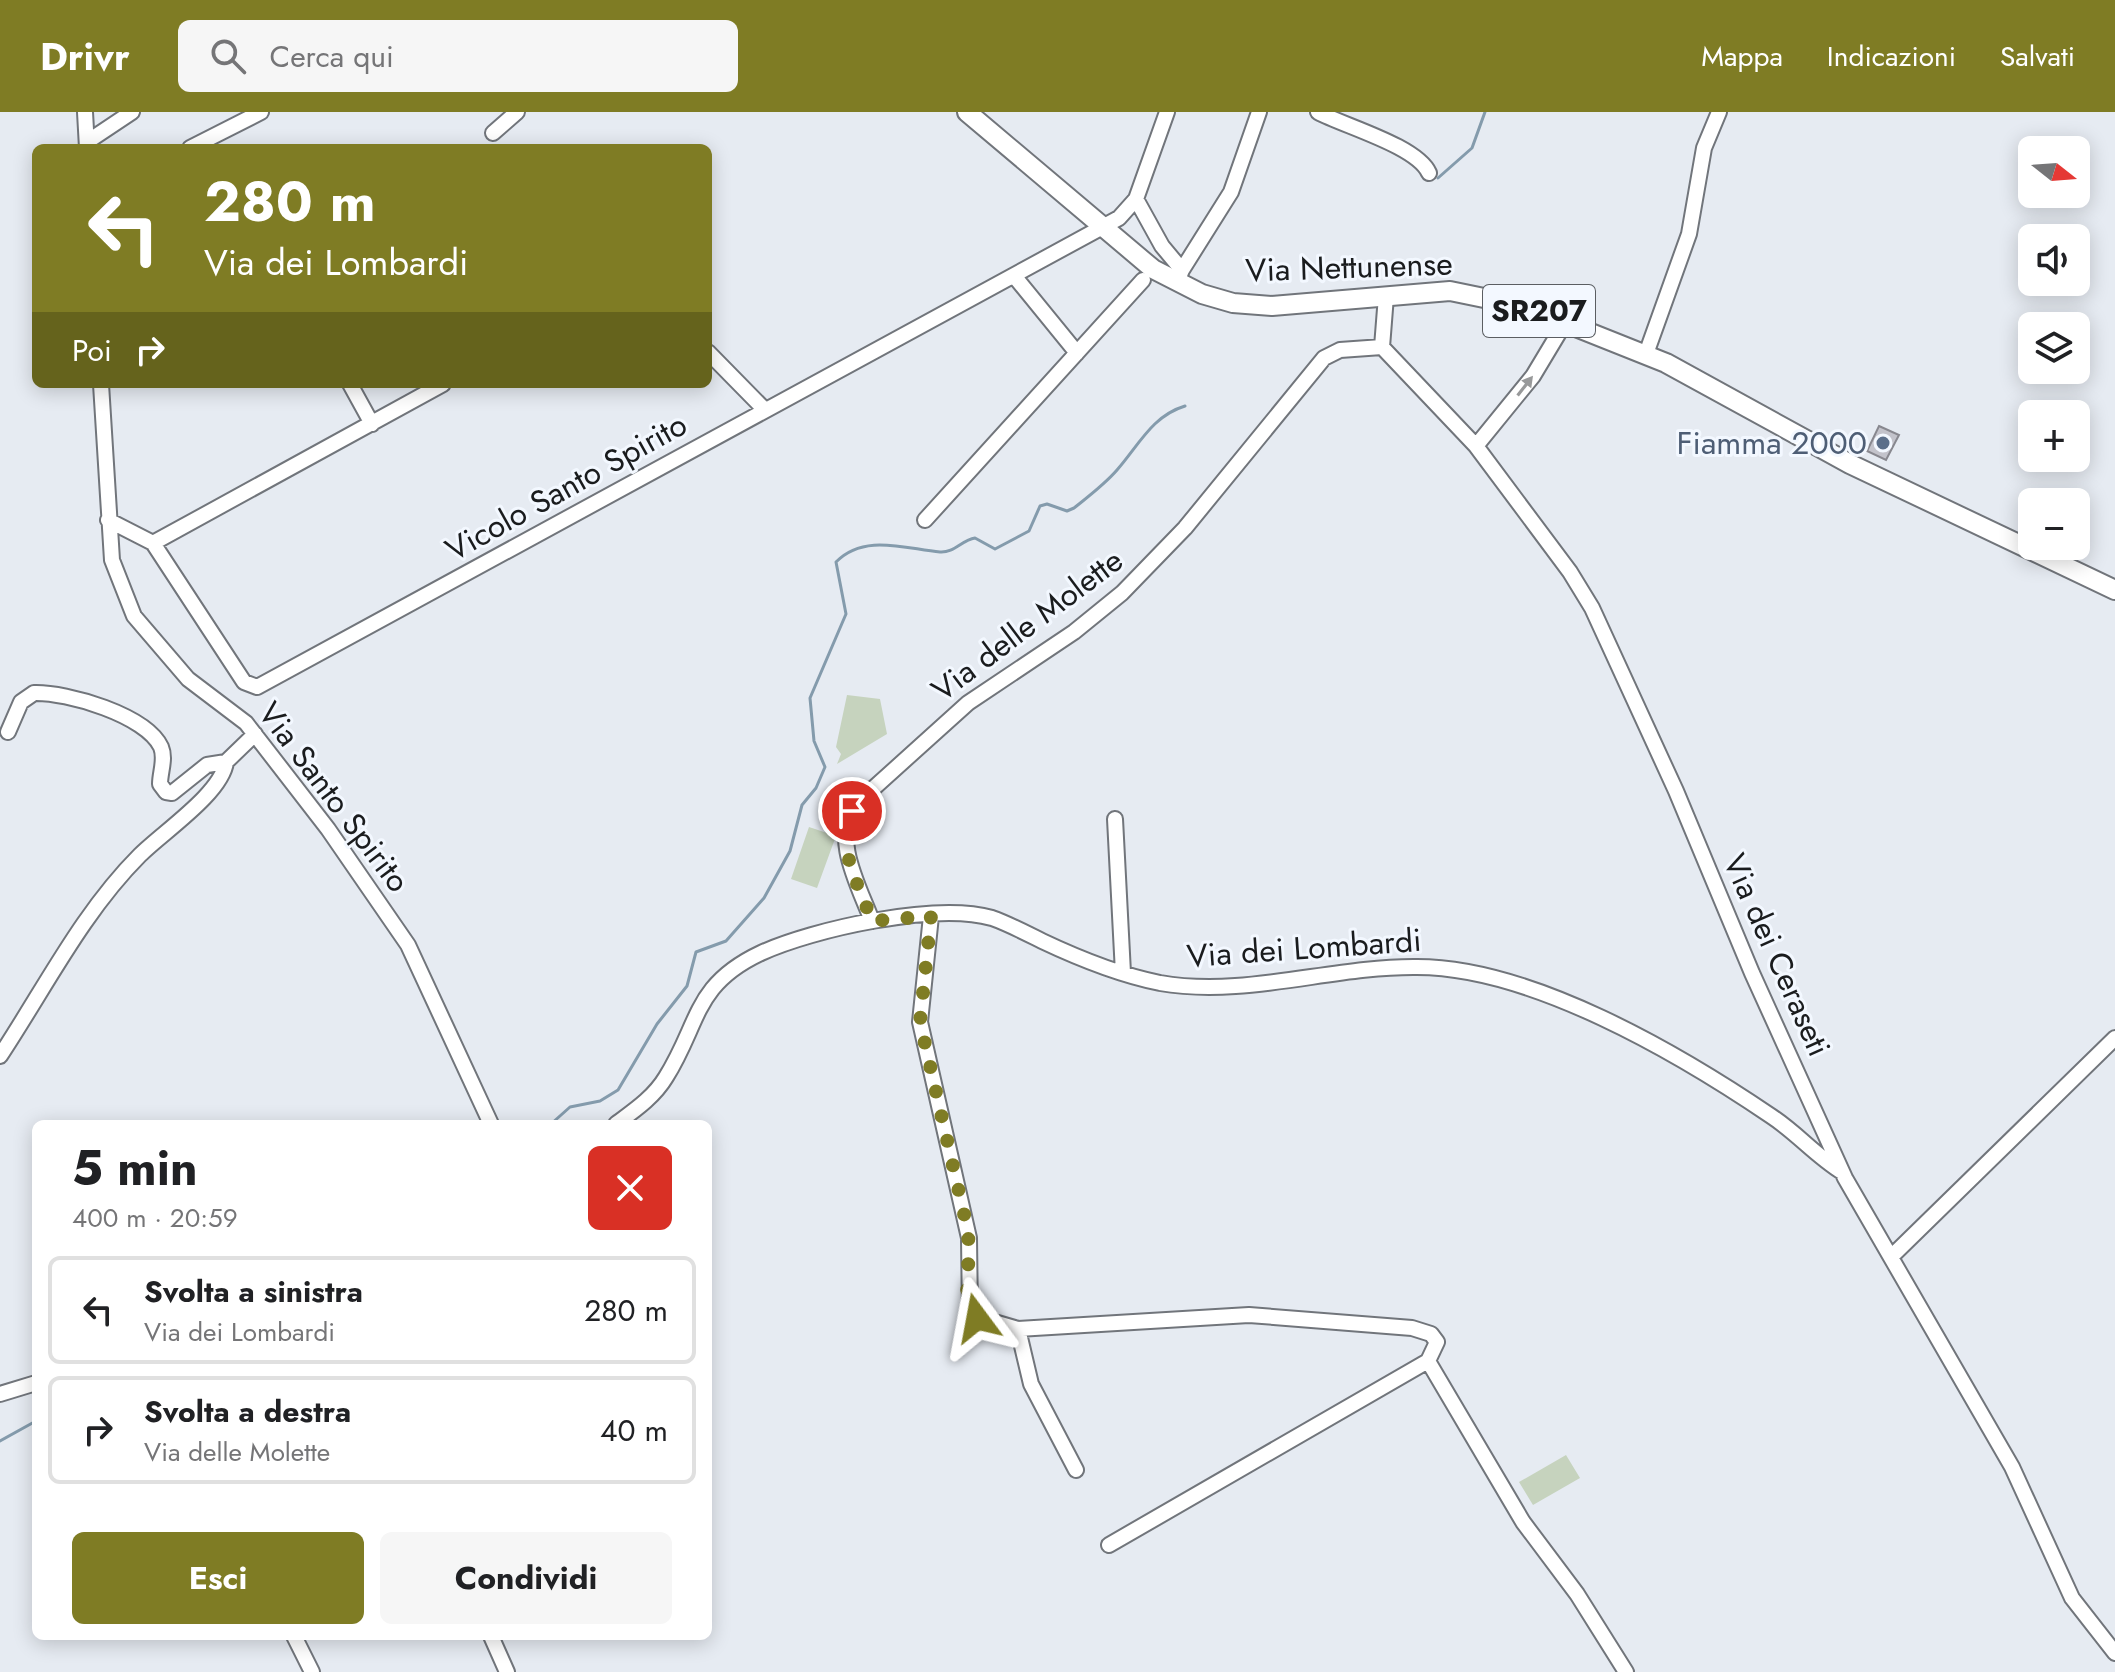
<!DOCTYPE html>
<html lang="it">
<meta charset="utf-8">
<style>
:root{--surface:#fff;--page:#f6f6f6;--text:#202124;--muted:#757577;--line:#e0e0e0;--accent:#7f7c24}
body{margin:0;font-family:Jost,sans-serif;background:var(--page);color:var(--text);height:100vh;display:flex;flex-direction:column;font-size:30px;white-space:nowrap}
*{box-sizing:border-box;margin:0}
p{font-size:26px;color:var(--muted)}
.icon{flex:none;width:44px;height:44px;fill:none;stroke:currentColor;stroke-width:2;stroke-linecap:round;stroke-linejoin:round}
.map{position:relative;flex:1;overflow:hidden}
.sheet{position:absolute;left:32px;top:1008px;width:680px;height:520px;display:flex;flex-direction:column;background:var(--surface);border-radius:12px;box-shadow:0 4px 20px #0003}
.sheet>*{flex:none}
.hud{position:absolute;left:32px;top:32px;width:680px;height:244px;border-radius:12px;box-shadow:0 4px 20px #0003;background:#7f7c24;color:#fff;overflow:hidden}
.needle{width:52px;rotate:107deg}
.buttons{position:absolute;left:2018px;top:24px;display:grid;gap:16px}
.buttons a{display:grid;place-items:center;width:72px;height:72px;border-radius:12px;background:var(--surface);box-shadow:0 4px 20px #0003;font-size:40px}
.pin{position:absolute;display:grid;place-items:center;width:68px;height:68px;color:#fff;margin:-34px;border:4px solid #fff;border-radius:50%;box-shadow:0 2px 8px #0007}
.me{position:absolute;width:88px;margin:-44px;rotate:347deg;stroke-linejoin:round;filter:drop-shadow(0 0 6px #0008)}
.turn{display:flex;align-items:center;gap:28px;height:168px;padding:0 40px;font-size:36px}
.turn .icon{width:104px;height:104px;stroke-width:2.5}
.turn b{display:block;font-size:56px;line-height:68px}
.then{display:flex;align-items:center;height:76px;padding:0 40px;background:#0003;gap:16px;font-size:30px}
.round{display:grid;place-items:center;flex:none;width:84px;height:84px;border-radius:12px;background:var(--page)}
.head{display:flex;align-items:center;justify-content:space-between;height:136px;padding:0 40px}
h1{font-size:48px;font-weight:700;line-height:60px}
.action{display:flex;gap:16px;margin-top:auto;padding:16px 40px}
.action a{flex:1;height:92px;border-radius:12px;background:var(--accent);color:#fff;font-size:32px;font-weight:700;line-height:92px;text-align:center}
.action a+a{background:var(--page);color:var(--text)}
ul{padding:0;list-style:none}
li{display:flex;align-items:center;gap:24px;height:108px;margin:0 16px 12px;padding:0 24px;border:4px solid var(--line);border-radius:12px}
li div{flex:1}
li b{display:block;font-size:30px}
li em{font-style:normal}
header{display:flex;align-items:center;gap:48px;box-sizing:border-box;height:112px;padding:0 40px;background:var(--accent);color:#fff}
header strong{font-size:38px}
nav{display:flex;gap:44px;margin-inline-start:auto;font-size:28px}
.search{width:560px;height:72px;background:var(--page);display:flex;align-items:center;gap:20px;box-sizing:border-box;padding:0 28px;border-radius:12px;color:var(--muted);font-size:30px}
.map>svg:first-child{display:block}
.green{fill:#c6d3be}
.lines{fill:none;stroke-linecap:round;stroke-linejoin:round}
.stream{stroke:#849bac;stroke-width:3}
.building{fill:#c3c3cb;stroke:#88888f;stroke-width:2}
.minor-casing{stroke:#71757b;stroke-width:18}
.major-casing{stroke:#71757b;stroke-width:22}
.minor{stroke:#fff;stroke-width:14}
.major{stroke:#fff;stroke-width:18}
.oneway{fill:#98999a}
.route{stroke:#7f7c24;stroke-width:14;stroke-dasharray:0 25.2}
.service-dot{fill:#5c6f8a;stroke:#f3f8ff;stroke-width:3}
.labels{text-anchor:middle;stroke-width:6;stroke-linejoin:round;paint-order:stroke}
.shield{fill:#f3f8ff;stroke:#5b5e62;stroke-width:2}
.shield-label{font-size:30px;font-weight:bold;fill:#1a1c1e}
.street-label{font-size:32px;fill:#1a1c1e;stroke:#f3f8ff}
.service-label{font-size:32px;fill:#4e5e75;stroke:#f3f8ff;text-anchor:end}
</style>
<header>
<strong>Drivr</strong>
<div class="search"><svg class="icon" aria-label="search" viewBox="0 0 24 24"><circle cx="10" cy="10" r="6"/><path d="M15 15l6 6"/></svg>Cerca qui</div>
<nav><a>Mappa</a><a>Indicazioni</a><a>Salvati</a></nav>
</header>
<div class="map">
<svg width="2115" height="1560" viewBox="0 0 2115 1560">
<rect width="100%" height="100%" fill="#e6ebf2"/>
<!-- green -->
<path class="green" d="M847 583 880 587 887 622 837 652 841 642 836 635Z
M809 715 836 724 817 776 791 767Z
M1566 1343 1580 1366 1533 1393 1519 1370Z"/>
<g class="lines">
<!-- stream -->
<path class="stream" d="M1438 66 1472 36 1485 0
M551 1012 570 995 600 989 618 978 657 912 687 874 696 840 726 829 764 786 790 739 802 693 816 676 825 655 814 629 810 586 846 502 836 450C864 421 906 437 940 440 954 441 962 428 975 426L995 437 1029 419 1040 394 1047 392 1067 399 1074 396C1089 384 1105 372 1117 358 1139 333 1152 304 1185 294
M0 1329 36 1309"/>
</g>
<!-- building -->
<path class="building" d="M1879 314 1899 323 1886 348 1867 339Z"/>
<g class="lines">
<defs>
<path id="minor" d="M85 0 87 36
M1318 0C1344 14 1417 34 1429 61
M493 21 517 0
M87 30 132 0
M190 36 261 0
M1136 87 1162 134 1182 158 1180 163
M1182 158 1231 80 1259 0
M1015 165 1077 241
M1386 184 1382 235 1476 334 1570 460 1592 496 1676 679 1752 861 1845 1066 2012 1355 2072 1486 2115 1541
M708 240 765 298
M1646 242 1689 122 1704 36 1719 0
M101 272 112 448 134 504 188 567 246 611 328 717 408 833 491 1012
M350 272 372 312
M1476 334 1533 264 1566 209
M108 408 153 431 443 272
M925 408 1143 168
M153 431 244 570 257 575 1119 106 1136 87 1167 0
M8 620 21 590 34 581C67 580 146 603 161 635 166 647 160 660 160 672L166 680 172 681 207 653 226 650 255 622
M1115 707 1123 861
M931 804 920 910 969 1126 970 1203 1018 1217 1249 1203 1412 1216 1431 1222 1437 1230 1428 1249 1109 1433
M872 809C859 774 831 726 856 692L968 591 1074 520 1122 481 1185 416 1324 246 1340 238 1382 235
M0 944C45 876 82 801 140 743 163 720 222 681 226 650
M616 1012C635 998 654 985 666 965 700 911 693 873 761 841 813 817 936 790 992 806 1009 812 1026 821 1042 829 1080 847 1120 863 1160 871 1245 886 1332 854 1417 855 1531 855 1678 941 1771 1004 1797 1021 1816 1044 1842 1060
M1892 1144 2115 926
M1018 1217 1031 1272 1076 1358
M1428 1249 1523 1410 1577 1482 1626 1560
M0 1282 36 1271
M294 1524 312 1560
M491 1524 507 1560"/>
<path id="major" d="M967 0 1153 157 1202 182 1233 191 1272 194 1450 179 1523 194 1666 251 1850 352 2115 478"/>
</defs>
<!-- minor casing -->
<use href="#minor" class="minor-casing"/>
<!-- major casing -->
<use href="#major" class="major-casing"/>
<!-- minor -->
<use href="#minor" class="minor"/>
<!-- major -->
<use href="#major" class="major"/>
</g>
<!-- one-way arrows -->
<defs><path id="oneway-solid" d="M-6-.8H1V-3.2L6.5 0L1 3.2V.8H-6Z" transform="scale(2)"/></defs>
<use class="oneway" href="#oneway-solid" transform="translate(1525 274) rotate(-52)"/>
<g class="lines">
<!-- route -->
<path class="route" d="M852 699C833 730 861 778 872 809L931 804 920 910 967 1115C972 1141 963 1185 970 1203L977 1206"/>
</g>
<!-- markers -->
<circle class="service-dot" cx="1883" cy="331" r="8"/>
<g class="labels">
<!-- shield labels -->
<rect class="shield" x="1483" y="173" width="112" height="52" rx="6"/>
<g class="shield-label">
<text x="1539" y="209">SR207</text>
</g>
<!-- street labels -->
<g class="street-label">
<text transform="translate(1349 155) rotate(-2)" y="11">Via Nettunense</text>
<text transform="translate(566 375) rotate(-29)" y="11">Vicolo Santo Spirito</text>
<text transform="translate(1027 513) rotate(-37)" y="11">Via delle Molette</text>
<text transform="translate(334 685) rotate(53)" y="11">Via Santo Spirito</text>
<text transform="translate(1304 836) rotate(-4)" y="11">Via dei Lombardi</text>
<text transform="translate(1777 843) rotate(66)" y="11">Via dei Ceraseti</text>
</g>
<!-- service labels -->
<g class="service-label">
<text x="1867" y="342">Fiamma 2000</text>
</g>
</g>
</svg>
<div class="buttons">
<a><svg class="needle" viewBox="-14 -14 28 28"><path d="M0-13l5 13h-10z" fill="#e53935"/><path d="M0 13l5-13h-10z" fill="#757577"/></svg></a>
<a><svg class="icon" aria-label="sound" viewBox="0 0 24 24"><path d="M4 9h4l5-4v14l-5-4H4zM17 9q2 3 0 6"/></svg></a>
<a><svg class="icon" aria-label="layers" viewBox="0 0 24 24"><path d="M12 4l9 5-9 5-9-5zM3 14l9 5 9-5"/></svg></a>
<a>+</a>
<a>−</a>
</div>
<div class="pin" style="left:852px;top:699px;background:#d93025"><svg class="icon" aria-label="arrive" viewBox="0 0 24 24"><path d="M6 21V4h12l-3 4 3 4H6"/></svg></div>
<svg class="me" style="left:977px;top:1206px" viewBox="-20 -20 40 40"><path d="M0-17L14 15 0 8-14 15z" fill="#7f7c24" stroke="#fff" stroke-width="4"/></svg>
<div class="hud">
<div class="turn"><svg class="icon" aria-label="left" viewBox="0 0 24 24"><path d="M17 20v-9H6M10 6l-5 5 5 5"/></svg><div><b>280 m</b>Via dei Lombardi</div></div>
<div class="then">Poi<svg class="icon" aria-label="right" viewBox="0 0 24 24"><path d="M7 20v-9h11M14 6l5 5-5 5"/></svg></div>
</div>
<section class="sheet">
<div class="head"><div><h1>5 min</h1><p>400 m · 20:59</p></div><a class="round" style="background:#d93025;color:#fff"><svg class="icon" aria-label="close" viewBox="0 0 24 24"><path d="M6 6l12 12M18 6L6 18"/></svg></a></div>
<ul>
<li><svg class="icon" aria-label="left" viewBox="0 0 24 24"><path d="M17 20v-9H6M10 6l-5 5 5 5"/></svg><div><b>Svolta a sinistra</b><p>Via dei Lombardi</p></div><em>280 m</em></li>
<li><svg class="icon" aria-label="right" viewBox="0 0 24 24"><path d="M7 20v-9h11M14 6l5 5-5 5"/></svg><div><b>Svolta a destra</b><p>Via delle Molette</p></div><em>40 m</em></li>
</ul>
<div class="action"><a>Esci</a><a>Condividi</a></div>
</section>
</div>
